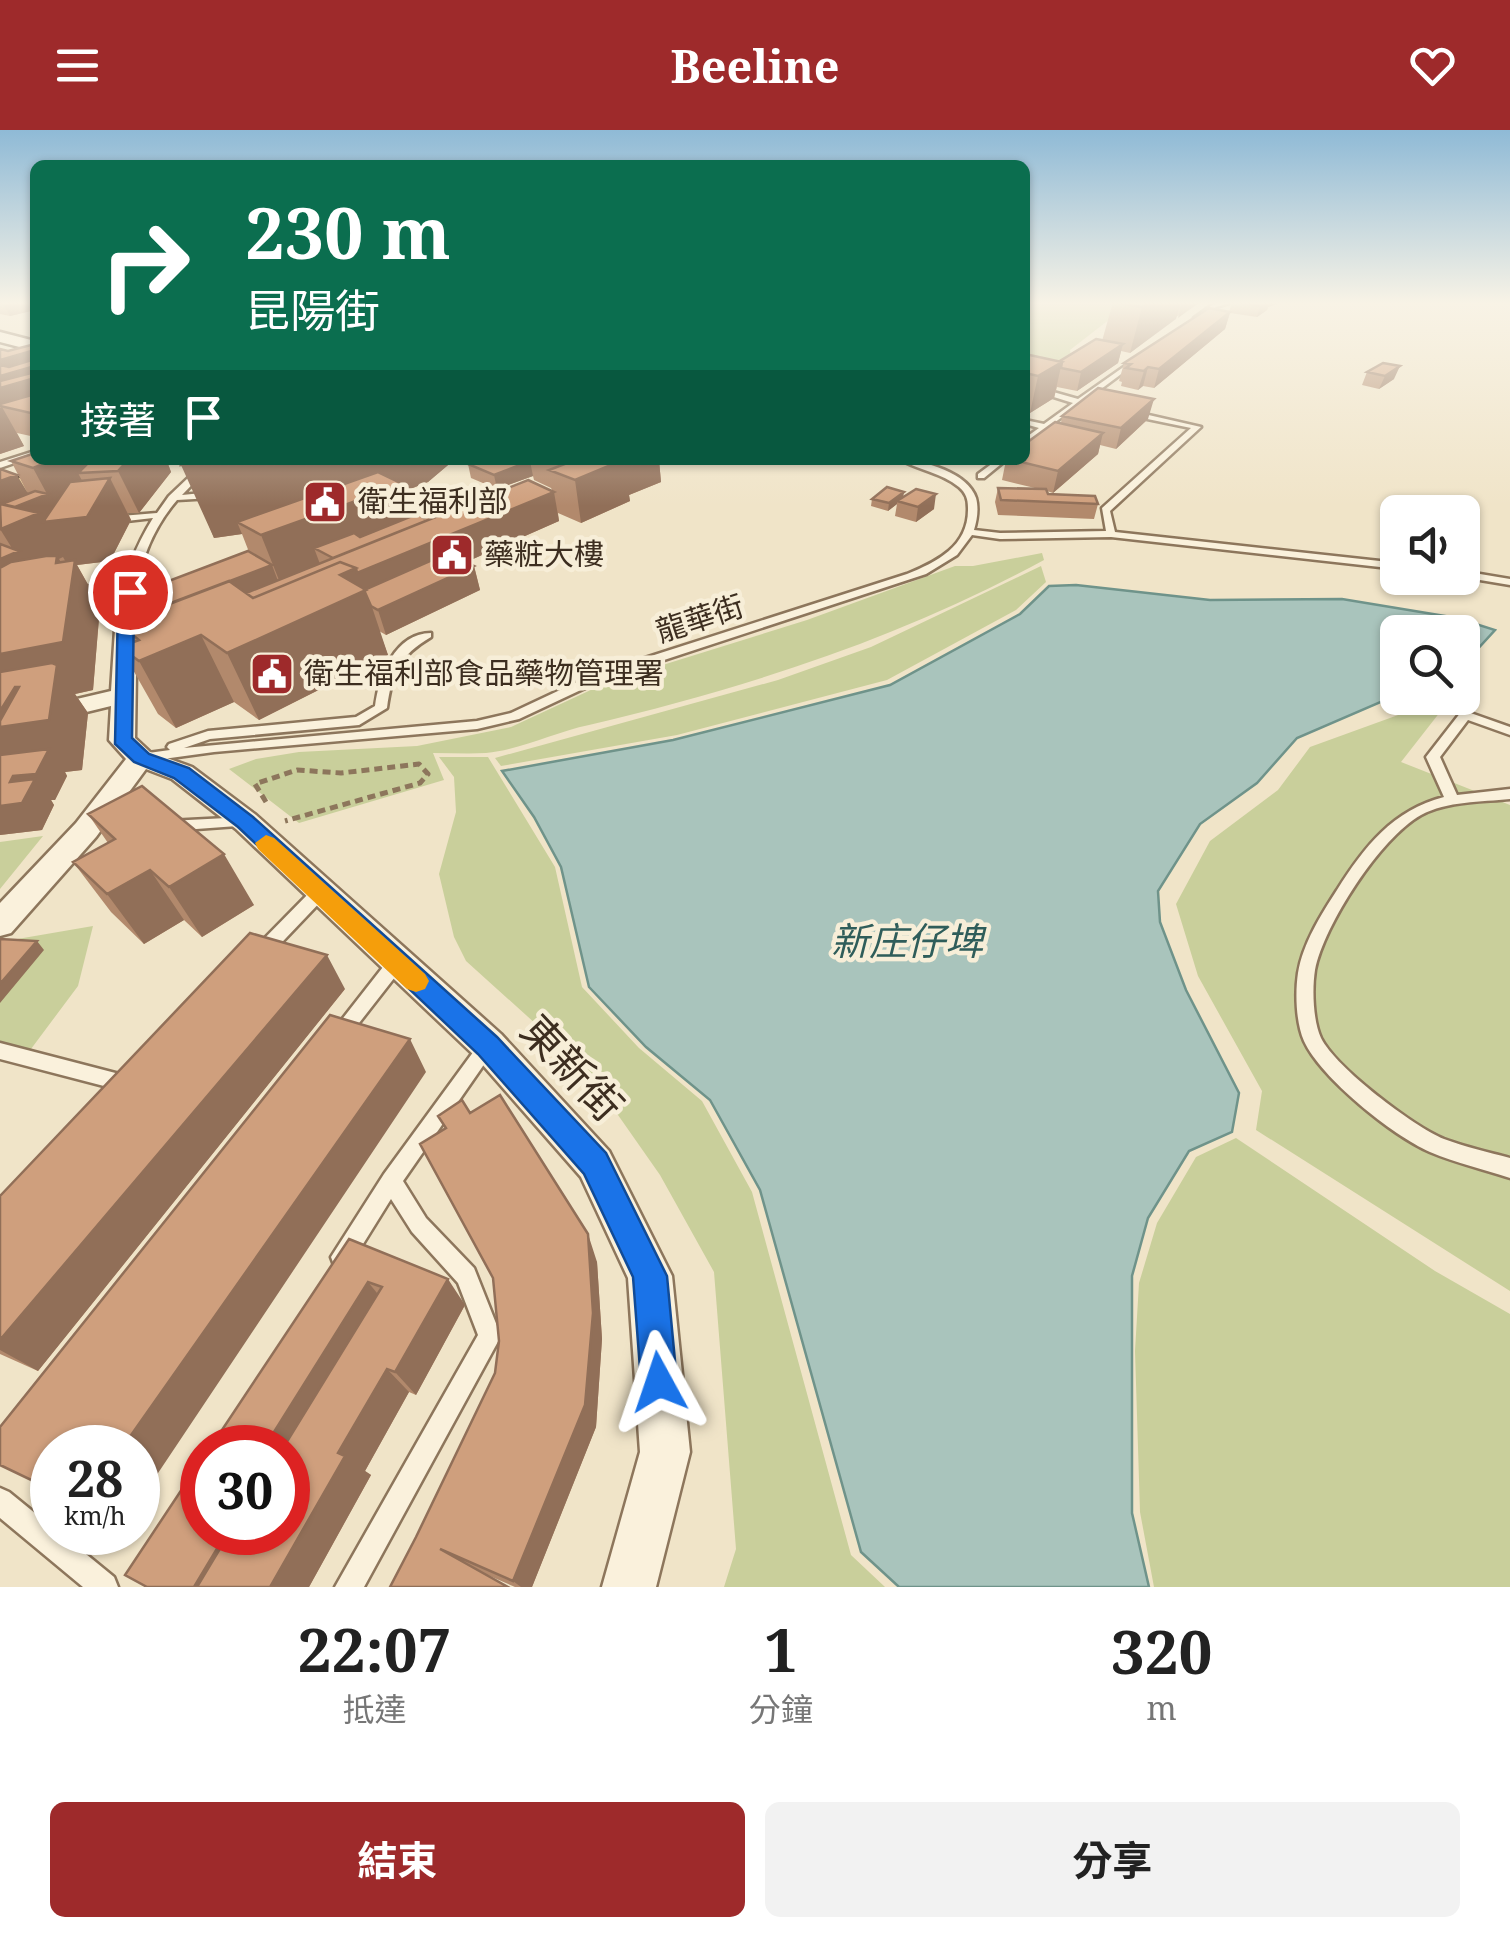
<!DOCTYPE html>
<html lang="zh-TW">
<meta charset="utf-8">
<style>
:root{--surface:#fff;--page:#f2f2f2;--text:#222;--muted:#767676;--accent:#9e2a2b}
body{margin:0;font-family:"Noto Serif","Noto Sans TC",serif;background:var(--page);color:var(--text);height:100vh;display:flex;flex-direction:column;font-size:38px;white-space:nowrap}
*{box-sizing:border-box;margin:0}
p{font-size:32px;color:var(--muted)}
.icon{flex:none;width:55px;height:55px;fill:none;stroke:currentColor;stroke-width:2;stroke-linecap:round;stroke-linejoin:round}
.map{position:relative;height:1457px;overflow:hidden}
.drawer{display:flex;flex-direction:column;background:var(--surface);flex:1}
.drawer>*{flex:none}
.banner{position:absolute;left:30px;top:30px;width:1000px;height:305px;border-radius:15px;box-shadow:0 2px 8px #0004;background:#0b6e4f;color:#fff;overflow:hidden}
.buttons{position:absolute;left:1380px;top:365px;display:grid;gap:20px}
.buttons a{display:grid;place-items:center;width:100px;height:100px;border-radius:15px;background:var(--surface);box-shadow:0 2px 8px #0004;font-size:50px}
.speed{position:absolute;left:30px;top:1295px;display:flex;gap:20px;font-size:50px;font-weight:700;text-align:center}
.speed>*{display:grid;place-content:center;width:130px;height:130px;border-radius:50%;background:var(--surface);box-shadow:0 2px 8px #0004;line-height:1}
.speed small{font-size:25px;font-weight:400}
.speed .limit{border:15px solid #d22;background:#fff;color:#111}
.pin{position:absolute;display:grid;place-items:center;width:85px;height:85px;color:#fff;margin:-42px;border:5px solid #fff;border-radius:50%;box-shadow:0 2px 10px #0007}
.me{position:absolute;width:110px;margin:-55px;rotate:355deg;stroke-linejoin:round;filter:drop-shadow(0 0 8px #0008)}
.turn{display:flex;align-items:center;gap:35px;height:210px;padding:0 50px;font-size:45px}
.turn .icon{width:130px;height:130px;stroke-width:2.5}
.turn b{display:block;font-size:70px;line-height:85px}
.then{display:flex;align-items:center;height:95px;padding:0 50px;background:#0003;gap:20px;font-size:38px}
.eta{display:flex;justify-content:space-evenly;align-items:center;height:170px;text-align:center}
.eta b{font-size:60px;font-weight:700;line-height:70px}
.action{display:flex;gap:20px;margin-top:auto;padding:20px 50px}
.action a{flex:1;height:115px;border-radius:15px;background:var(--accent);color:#fff;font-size:40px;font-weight:700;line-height:115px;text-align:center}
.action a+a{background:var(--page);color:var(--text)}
header{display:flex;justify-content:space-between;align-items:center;height:130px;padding:0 50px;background:var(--accent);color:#fff;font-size:45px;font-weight:700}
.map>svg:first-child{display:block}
.green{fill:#c9cf9b}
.water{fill:#a9c4bc;stroke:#6f938a;stroke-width:2.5}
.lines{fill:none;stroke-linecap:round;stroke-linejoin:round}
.service-casing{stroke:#8d765c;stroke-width:5}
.minor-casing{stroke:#8d765c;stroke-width:5}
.secondary-casing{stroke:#6f573f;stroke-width:5}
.primary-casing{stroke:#5b4430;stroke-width:5}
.path{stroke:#8d765c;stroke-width:5;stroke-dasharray:8 5;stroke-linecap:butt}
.service{fill:#faf1dc;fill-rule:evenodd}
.minor{fill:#faf1dc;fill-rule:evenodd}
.secondary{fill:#faf1dc;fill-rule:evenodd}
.primary{fill:#f3d9a0;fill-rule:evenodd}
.wall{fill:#b2896c}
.shaded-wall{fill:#916f58;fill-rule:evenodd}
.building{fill:#cf9f7d;stroke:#916f58;stroke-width:2.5}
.route{fill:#1a73e8;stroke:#114b97;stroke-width:2.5}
.slow{fill:#f59e0b}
.labels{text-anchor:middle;stroke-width:9;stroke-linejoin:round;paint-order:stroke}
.far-poi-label{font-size:30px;fill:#3d2e20;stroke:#f7eed8;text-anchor:start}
.far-street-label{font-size:30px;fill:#3d2e20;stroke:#f7eed8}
.water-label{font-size:38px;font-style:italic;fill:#2f5d5a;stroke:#f7eed8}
.near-street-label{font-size:42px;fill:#3d2e20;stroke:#f7eed8}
</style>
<header><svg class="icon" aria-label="menu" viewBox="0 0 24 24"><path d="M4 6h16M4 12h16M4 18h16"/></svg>Beeline<svg class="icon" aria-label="heart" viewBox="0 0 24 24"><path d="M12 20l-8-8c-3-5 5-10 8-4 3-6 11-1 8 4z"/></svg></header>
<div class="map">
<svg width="1510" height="1457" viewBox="0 0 1510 1457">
<rect width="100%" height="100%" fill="#f0e4c8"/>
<!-- green -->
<path class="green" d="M1025 172H1121L1110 179 1119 182 1070 220 1071 226 1025 249Z
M1042 423 1044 430C901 508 746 558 589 595 555 602 520 620 486 623 469 624 451 623 433 623L444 650 299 693 229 639 256 629 299 622 417 616 511 597 608 552 807 490 955 436H973Z
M1041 436 1046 452 1016 480 887 550 677 605 501 636 495 628 778 550 871 517Z
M1445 568H1451L1401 632 1510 675V1161L1256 1000 1262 961 1198 846 1176 774 1210 711 1278 660 1310 617Z
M439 627H488L555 737 582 857 639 918 702 971 752 1062 851 1425 885 1457H724L736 1419 714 1142 660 1045 597 955 547 904 466 831 454 807 439 744 456 682 454 647Z
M43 706 0 759V712Z
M93 796 78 856 28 923 0 914V812Z
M1236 1008 1435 1141 1510 1184V1457H1154L1140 1382 1135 1221 1139 1153 1157 1093 1196 1027Z"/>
<!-- water -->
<path class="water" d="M1076 455 1210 470 1342 469 1457 488 1495 500 1463 535 1462 502H1398L1397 565 1297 608 1257 653 1200 694 1158 761 1160 792 1186 860 1239 963 1232 1002 1189 1021 1148 1088 1132 1146V1383L1149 1457H899L861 1422 760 1060 710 970 646 917 589 857 561 737 534 687 502 641 673 610 890 555 1020 484 1049 456Z"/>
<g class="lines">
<defs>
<path id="service" d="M1223 172H1232L1216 177 1199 189 1194 188 1212 175Z
M1135 229 1140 230 1085 271 1102 274V278L1080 274 1025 314V308L1039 298 1025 294V290L1044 294 1073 273 1025 258V254L1078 269Z
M1131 281 1201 297 1110 381 1115 402 1398 433V439L1111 407 1000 409 972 405 957 425 926 444 600 551 519 589 477 599 214 622 141 632 134 628 141 624 170 620 167 617 169 614 208 601 356 587 375 576C379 546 395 503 431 503V507C399 526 392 542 387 578L359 595 210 609 184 618 477 591 511 583 592 545 907 444C937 432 969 416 968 378 968 369 966 363 959 357 942 343 919 340 901 330 924 330 968 343 976 368 979 379 977 390 974 400L1000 403 1106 401 1102 378 1191 298 1128 285Z
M35 321V326L0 338V332Z
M207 330H216L182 365 212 362 216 365 212 368 177 370C153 398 142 428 135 463L126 465C125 439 139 411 153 388L109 393 104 390 109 387 157 383 169 366Z
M997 330H1006L984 348H978V344Z
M1462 441 1510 449V455L1462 447Z
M1465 581 1510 597V605L1468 590 1440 627 1457 665 1510 659V669C1481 672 1447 671 1421 685 1380 708 1324 795 1315 840 1312 859 1313 891 1321 908 1336 938 1413 996 1444 1009 1465 1017 1488 1022 1510 1028V1048C1483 1039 1456 1033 1430 1022 1392 1005 1321 948 1304 911 1296 893 1295 863 1298 843 1303 813 1321 785 1337 760 1364 717 1393 680 1444 667L1426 627 1461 582Z
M246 687 251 689 253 692 251 695 169 701 162 696 169 691Z
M320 756 326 758 328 762 326 766 266 829 260 830 254 829 252 824 254 819 314 758Z
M396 826 402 828 404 833 402 838 345 911 339 914 333 911 330 906 333 901 390 828Z
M488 907 494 910 497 915 494 920 403 1051 426 1088 474 1138 501 1206 364 1457H335L478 1205 458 1153 412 1102 391 1069 350 1135 342 1138 334 1135 331 1127 384 1044 482 910Z
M0 913 127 946 134 948 136 954 134 960 127 962 0 929Z
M0 1358 9 1362 52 1397V1402H59L114 1447 118 1457H83L0 1388Z"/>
<path id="minor" d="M0 441 80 456 137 459 141 463 137 475 135 608 150 622 192 637 256 685 501 904 609 1021 672 1146 690 1322 656 1457H602L640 1322 628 1148 581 1047 475 926 236 699 172 649 146 639 96 707 11 803 0 806V773L76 693 126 629 109 610 111 576 0 603V587L111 561 117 469 80 468 0 453Z"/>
<path id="secondary" d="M0 202 35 211V221L0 212Z"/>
<path id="primary" d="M71 330H108L104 335 0 372V355Z"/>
</defs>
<!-- service casing -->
<use href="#service" class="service-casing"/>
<!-- minor casing -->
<use href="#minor" class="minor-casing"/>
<!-- secondary casing -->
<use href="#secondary" class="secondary-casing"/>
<!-- primary casing -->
<use href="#primary" class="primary-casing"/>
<!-- path -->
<path class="path" d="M266 672 255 654 297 640 341 643 419 634 428 644 420 653 285 691"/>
<!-- service -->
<use href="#service" class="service"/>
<!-- minor -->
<use href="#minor" class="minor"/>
<!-- secondary -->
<use href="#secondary" class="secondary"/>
<!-- primary -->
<use href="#primary" class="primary"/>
</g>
<!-- wall -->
<path class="wall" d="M0 172H35V180L10 186 0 184Z
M1113 172H1200L1176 187 1130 223 1121 221 1118 233 1077 261 1057 257 1054 268 1030 283 1025 282V224L1060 231 1102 211Z
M1232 172H1283L1268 177 1267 180 1257 187 1230 183 1225 199 1154 258 1143 256 1138 260 1121 256 1122 252 1119 251 1124 233 1229 182Z
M35 216V307L17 303 24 316 0 324V219L8 221Z
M1367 242 1394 249 1379 259 1362 255Z
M1062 286 1148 289 1116 319 1100 315 1098 324 1053 363 1047 361 1048 364 1098 374 1094 389 998 385 995 372 998 358 1039 359 1002 350 1006 330H1025L1061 293Z
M35 330H179L168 334 171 342 139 383H128L131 390 110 431 77 435 100 476 93 560 75 564 88 583 82 640 65 642 67 646 55 670H51L54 675 42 700 0 705V339L28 364 11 331Z
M183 330H454L428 352 405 361 412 386 424 388 468 374 552 360 551 358 534 350 533 346 497 359 471 348 468 334 477 330H659L661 352 629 365 630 371 581 393 558 383 559 391 466 432 474 436 480 460 386 505 379 501 388 525 259 590 234 572 176 598 158 584 120 517 129 513 118 493 162 476 159 474 150 458 249 422 242 404 214 408Z
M904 367 934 379 916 392 895 386 897 374 888 381 871 376 872 369Z
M88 684 254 775 202 807 184 790 144 814 111 782 73 732 108 713Z
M345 859 38 1241 0 1224V1066Z
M470 983 597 1132 602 1209 596 1297 532 1457H515L485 1444 509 1457H390L416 1407 495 1243 499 1211 493 1148 445 999 438 986Z
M349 1109 465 1175 416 1265 409 1262 365 1341 371 1345 309 1457H147Z"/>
<!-- shaded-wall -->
<path class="shaded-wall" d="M16 172H35V180L10 186 4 175Z
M1150 172H1181L1176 189 1130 223 1142 177Z
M1182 172H1200L1178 188Z
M1267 172H1283L1268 177 1267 180 1257 187 1260 176Z
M1230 182 1225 199 1154 258 1159 239Z
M1123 214 1118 233 1077 261 1081 242Z
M35 220V270L0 276V230Z
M1062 232 1054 268 1030 283 1038 246Z
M1400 236 1394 249 1379 259 1385 246Z
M1148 237 1143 256 1138 260 1144 241Z
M1154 269 1148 289 1116 319 1121 298Z
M2 277 24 316 0 324V278Z
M1103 303 1098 324 1053 363 1058 341Z
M54 330H179L168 334 171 342 139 383 118 341 78 343 90 366 110 348 131 390 110 431 77 435 100 476 93 560 75 564 88 583 82 640 65 642 67 646 55 670H51L54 675 42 700 0 705V429L15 423 0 399V351L17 345 32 370 47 364 33 338ZM63 427 68 436 72 451 59 429Z
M223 330H454L428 352 405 361 415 396 314 418 320 434 279 450 261 405 237 392 242 404 214 408 181 335Z
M618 330H659L661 352 629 365 630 371 581 393 575 350Z
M530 331 533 346 497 359 494 345Z
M554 362 559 391 371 474 388 525 259 590 227 523 340 445Z
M904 362 903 369 897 371V374L888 381 889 373Z
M936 364 934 379 916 392 918 377Z
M272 435 278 451 181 490 173 473Z
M474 436 480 460 386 505 378 480Z
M201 505 234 572 176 598 139 531Z
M224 724 254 775 202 807 169 757Z
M150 740 184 790 144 814 107 764Z
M37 811 44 820 0 873V854Z
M327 825 345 859 38 1241 0 1220V1210Z
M410 909 426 942 138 1373V1318H122Z
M588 1104 597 1132 602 1209 596 1297 532 1457H521L513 1451Z
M448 1149 465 1175 416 1265 395 1242Z
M368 1152 390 1179 288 1318H264Z
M387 1239 409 1262 365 1341 371 1345 309 1457H270L338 1323Z
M227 1402H271L239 1457H194Z"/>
<!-- building -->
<path class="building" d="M1112 172H1150L1142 177Z
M1236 172H1267L1260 176Z
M1209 178 1230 182 1159 239 1148 237 1144 241 1126 238 1131 234 1124 233Z
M1096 209 1123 214 1081 242 1061 238 1062 232 1060 231Z
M31 215 35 216V220L0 230V219L8 221Z
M1025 224 1062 232 1038 246 1025 243Z
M35 229V236L0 246V235L9 237Z
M1383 233 1400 236 1385 246 1367 242Z
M35 242V248L0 258V251Z
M1098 258 1154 269 1121 298 1062 286Z
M35 264V284L0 276V274Z
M1055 292 1103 303 1058 341 1013 330H1025V314Z
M35 323V330H54L33 338 11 331Z
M91 330H128L118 341 78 343Z
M183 330H223L181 335Z
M477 330H530V331L494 345 468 334Z
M575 330H623L575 350 549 340Z
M0 339 17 345 0 351Z
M378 342 403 354 261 405 237 392Z
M110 348 87 387 43 392 70 352Z
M528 350 554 362 357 443 356 438 340 432 253 468 246 463Z
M887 357 904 362 889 373 872 369Z
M998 358 1046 359 1048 364 1095 366 1098 374 1001 370Z
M916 359 936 364 918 377 897 371Z
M35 361 48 364 15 377 2 374Z
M464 372 468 374 333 428 314 418 354 403 360 407 417 384 424 388Z
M0 374 39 383 1 399Z
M0 414 19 421 0 429Z
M248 421 272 435 172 473 150 458Z
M448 423 474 436 378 480 371 476 364 460Z
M46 426H57L56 433 75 430 63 512 0 524V438L11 432Z
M340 432 356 438 340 445 366 460 227 523 201 505 139 531 120 517 139 510 118 493 229 451 253 468Z
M52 533 57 535 49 590 0 597V591L19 557H15L0 581V542Z
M49 619 36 644 13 646 10 652 35 649 22 673 0 676V625Z
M142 656 224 724 169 757 150 740 107 764 73 732 115 709 88 684Z
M250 803 327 825 0 1210V1066Z
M0 809 37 811 0 854Z
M330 885 410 909 122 1318H52V1360L0 1335V1297Z
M500 965 588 1104 593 1183 585 1275 513 1451 440 1419 508 1457H390L416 1407 495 1243 499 1211 493 1148 420 1014 446 998 438 986 462 970 470 983Z
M349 1109 448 1149 395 1242 387 1239 338 1323 345 1326 270 1457H197L230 1402H288V1318H283L382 1157 368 1152 264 1318H210Z
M202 1329V1402H227L194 1457H147L125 1445Z"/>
<!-- sky -->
<linearGradient id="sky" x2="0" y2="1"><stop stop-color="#8fbad6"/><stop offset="0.46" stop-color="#f8f3e6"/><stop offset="1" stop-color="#f8f3e6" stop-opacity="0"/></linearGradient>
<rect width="1510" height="376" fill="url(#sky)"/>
<!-- route -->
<path class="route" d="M124 459 138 462 134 475 132 608 149 624 189 638 253 687 497 907 606 1023 667 1146 677 1252 671 1264 659 1270 646 1264 641 1252 633 1147 584 1044 478 924 238 697 174 648 134 632 115 614 118 475Z"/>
<!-- slow -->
<path class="slow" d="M266 705 274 708 425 844 429 851 425 859 416 862 407 859 258 719 255 713Z"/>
<!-- icons -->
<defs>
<symbol id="civic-square" viewBox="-11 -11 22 22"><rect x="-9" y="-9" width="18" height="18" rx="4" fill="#9e2a2b" stroke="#f7eed8"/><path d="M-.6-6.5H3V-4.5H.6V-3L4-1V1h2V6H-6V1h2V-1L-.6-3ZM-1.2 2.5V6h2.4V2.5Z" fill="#fff"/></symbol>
</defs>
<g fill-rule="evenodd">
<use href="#civic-square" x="300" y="347" width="50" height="50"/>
<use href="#civic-square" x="427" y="400" width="50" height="50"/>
<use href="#civic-square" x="247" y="519" width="50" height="50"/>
</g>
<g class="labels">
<!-- far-poi labels -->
<g class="far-poi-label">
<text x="358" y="382">衛生福利部</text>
<text x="484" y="435">藥粧大樓</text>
<text x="304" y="554">衛生福利部食品藥物管理署</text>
</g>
<!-- far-street labels -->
<g class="far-street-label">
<text transform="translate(700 489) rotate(-18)" y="10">龍華街</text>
</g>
<!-- water labels -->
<g class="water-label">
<text x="907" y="825">新庄仔埤</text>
</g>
<!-- near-street labels -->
<g class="near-street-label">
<text transform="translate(572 938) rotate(47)" y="15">東新街</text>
</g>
</g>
</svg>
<div class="buttons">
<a><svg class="icon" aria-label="sound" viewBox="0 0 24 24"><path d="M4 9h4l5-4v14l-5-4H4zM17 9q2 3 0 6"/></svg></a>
<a><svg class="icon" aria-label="search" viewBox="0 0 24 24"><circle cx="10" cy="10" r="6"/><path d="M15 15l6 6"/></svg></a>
</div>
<div class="speed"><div>28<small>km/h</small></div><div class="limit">30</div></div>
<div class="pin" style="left:130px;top:462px;background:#d93025"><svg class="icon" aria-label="arrive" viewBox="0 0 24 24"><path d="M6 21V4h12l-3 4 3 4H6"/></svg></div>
<svg class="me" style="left:659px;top:1252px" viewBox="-20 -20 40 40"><path d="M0-17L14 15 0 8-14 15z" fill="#1a73e8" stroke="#fff" stroke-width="4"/></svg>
<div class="banner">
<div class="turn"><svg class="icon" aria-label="right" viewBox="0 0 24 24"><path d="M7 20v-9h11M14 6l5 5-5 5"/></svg><div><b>230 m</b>昆陽街</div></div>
<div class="then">接著<svg class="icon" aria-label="arrive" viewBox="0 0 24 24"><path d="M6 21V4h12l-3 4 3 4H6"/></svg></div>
</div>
</div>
<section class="drawer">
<div class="eta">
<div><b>22:07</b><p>抵達</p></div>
<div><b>1</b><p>分鐘</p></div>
<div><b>320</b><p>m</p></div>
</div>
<div class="action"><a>結束</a><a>分享</a></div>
</section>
